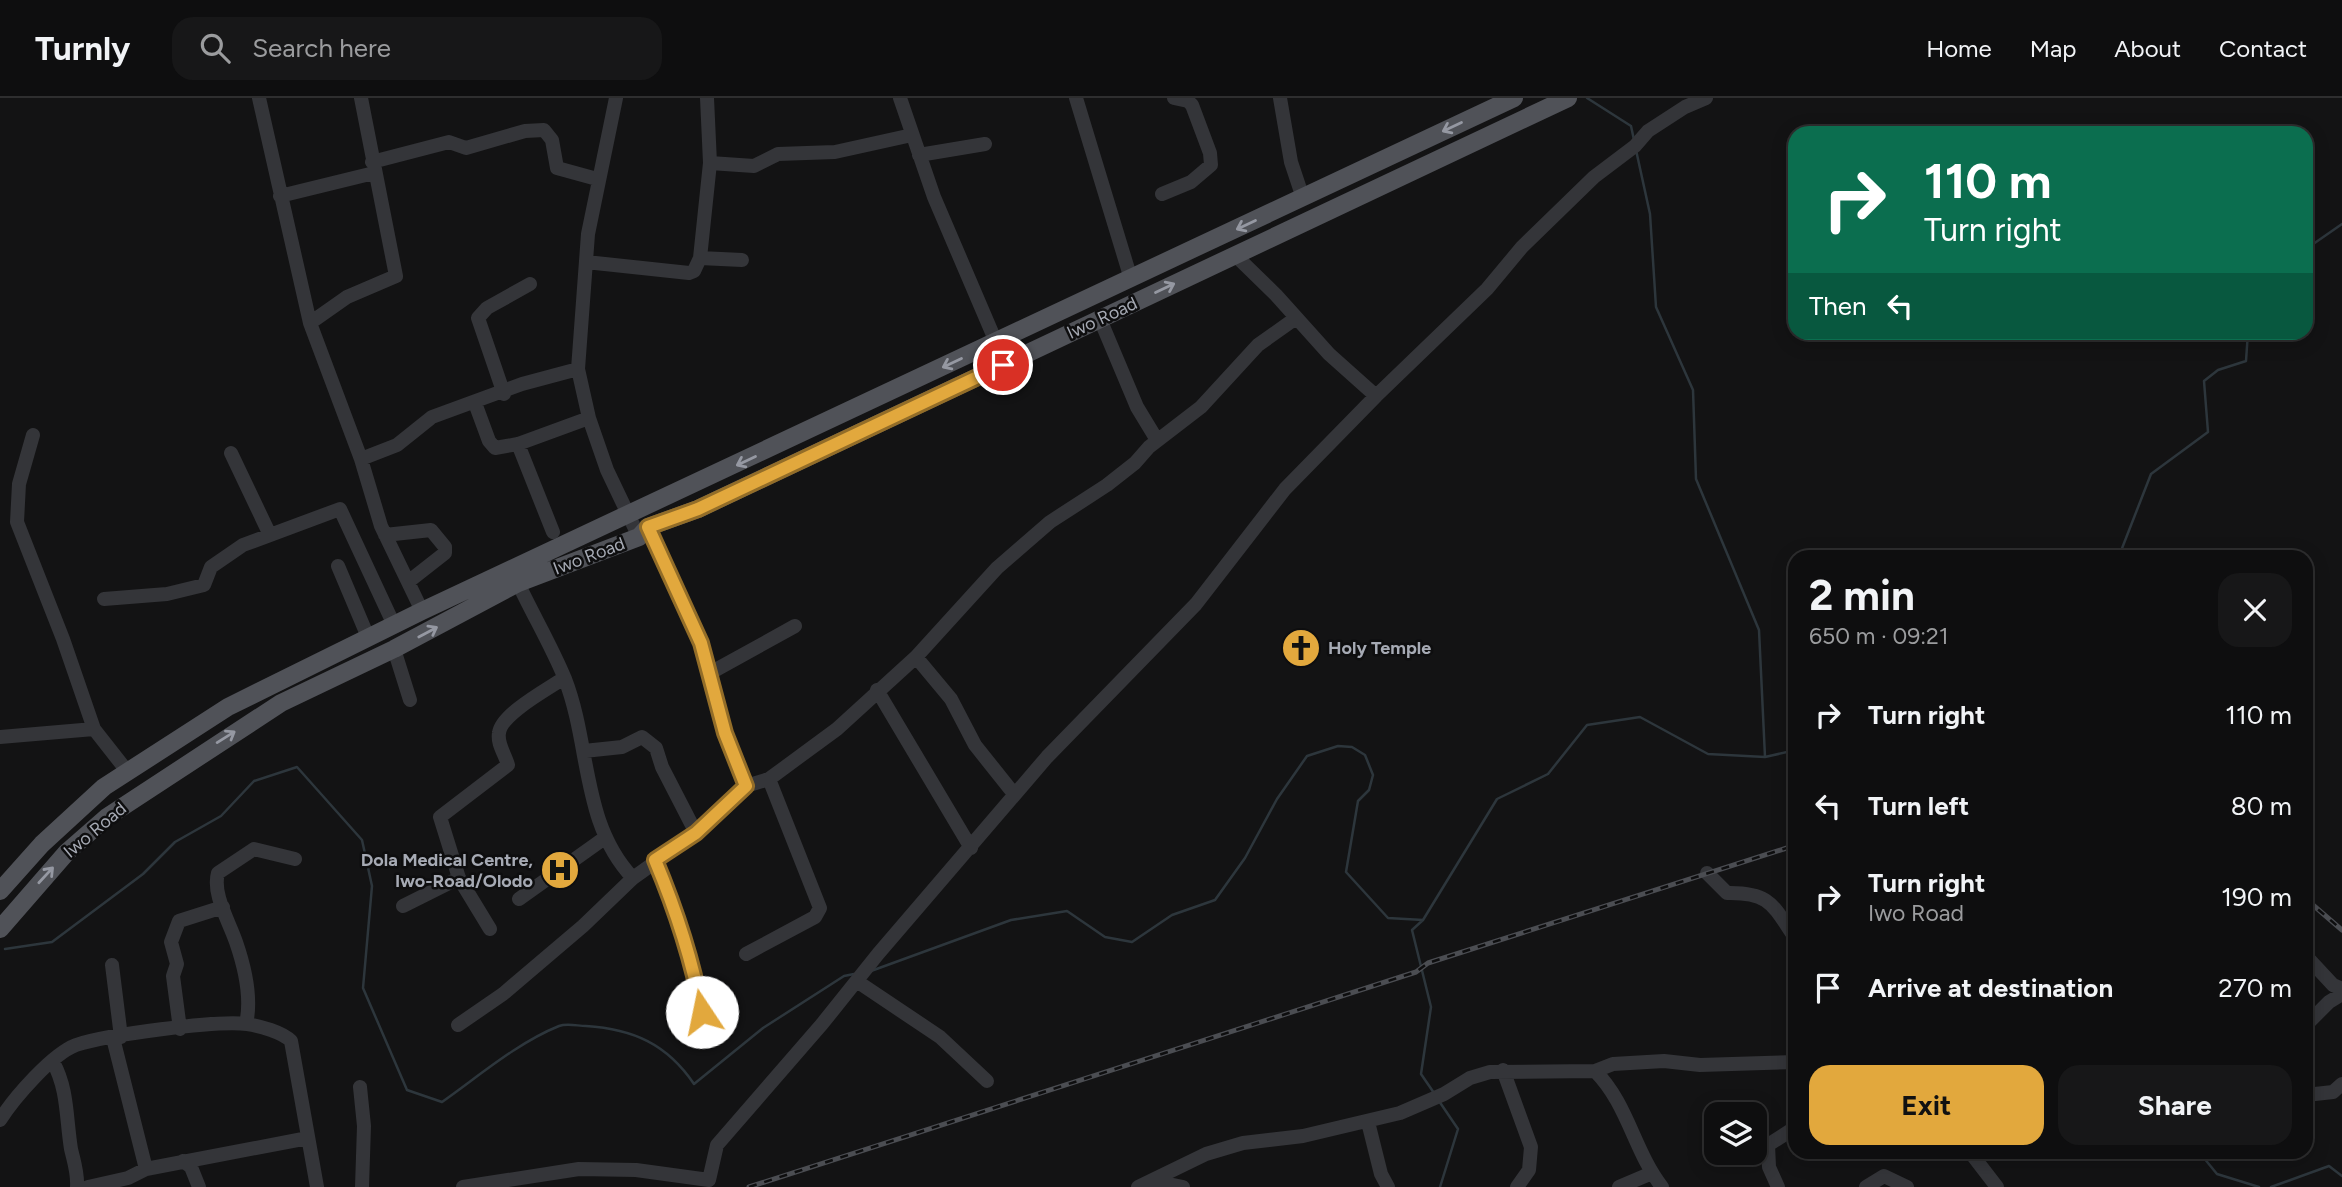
<!DOCTYPE html>
<meta charset="utf-8">
<style>
:root{--surface:#0e0e0f;--page:#171718;--text:#f1f3f6;--muted:#9b9c9e;--line:#2e2e2f;--accent:#e2a83d}
body{margin:0;font-family:Figtree,sans-serif;background:var(--page);color:var(--text);height:100vh;display:flex;flex-direction:column;font-size:26px;white-space:nowrap}
*{box-sizing:border-box;margin:0}
p{font-size:23px;color:var(--muted)}
.icon{flex:none;width:38px;height:38px;fill:none;stroke:currentColor;stroke-width:2;stroke-linecap:round;stroke-linejoin:round}
.map{position:relative;flex:1;overflow:hidden}
.sheet{position:absolute;left:1788px;top:452px;width:525px;height:609px;display:flex;flex-direction:column;background:var(--surface);border-radius:21px;box-shadow:0 4px 18px #0003,0 0 0 2px var(--line)}
.sheet>*{flex:none}
.guide{position:absolute;left:1788px;top:28px;width:525px;height:214px;border-radius:21px;box-shadow:0 4px 18px #0003,0 0 0 2px var(--line);background:#0b6e4f;color:#fff;overflow:hidden}
.tools{position:absolute;left:1704px;top:1004px;display:grid;gap:14px}
.tools a{display:grid;place-items:center;width:63px;height:63px;border-radius:14px;background:var(--surface);box-shadow:0 4px 18px #0003,0 0 0 2px var(--line);font-size:35px}
.pin{position:absolute;display:grid;place-items:center;width:60px;height:60px;color:#fff;margin:-30px;border:4px solid #fff;border-radius:50%;box-shadow:0 2px 7px #0007}
.me{position:absolute;width:77px;margin:-38px;rotate:349deg;stroke-linejoin:round;filter:drop-shadow(0 0 5px #0008)}
.turn{display:flex;align-items:center;gap:24px;height:147px;padding:0 21px;font-size:32px}
.turn .icon{width:91px;height:91px;stroke-width:2.5}
.turn b{display:block;font-size:49px;line-height:60px}
.then{display:flex;align-items:center;height:66px;padding:0 21px;background:#0003;gap:14px;font-size:26px}
.round{display:grid;place-items:center;flex:none;width:74px;height:74px;border-radius:21px;background:var(--page)}
.headline{display:flex;align-items:center;justify-content:space-between;height:119px;padding:0 21px}
h1{font-size:42px;font-weight:700;line-height:52px}
.primary-button{display:flex;gap:14px;margin-top:auto;padding:14px 21px}
.primary-button a{flex:1;height:80px;border-radius:21px;background:var(--accent);color:#111;font-size:28px;font-weight:700;line-height:80px;text-align:center}
.primary-button a+a{background:var(--page);color:var(--text)}
ul{padding:0;list-style:none}
li{display:flex;align-items:center;gap:21px;height:91px;padding:0 21px}
li div{flex:1}
li b{display:block;font-size:26px}
li em{font-style:normal}
header{display:flex;align-items:center;gap:42px;box-sizing:border-box;height:98px;padding:0 35px;background:var(--surface);border-bottom:2px solid var(--line)}
header strong{font-size:33px}
nav{display:flex;gap:38px;margin-inline-start:auto;font-size:24px}
.search{width:490px;height:63px;background:var(--page);display:flex;align-items:center;gap:18px;box-sizing:border-box;padding:0 24px;border-radius:21px;color:var(--muted);font-size:26px}
.map>svg:first-child{display:block}
.lines{fill:none;stroke-linecap:round;stroke-linejoin:round}
.stream{stroke:#2d363c;stroke-width:2.5}
.minor{stroke:#343539;stroke-width:14}
.major{stroke:#505258;stroke-width:18}
.rail-casing{stroke:#4b4d52;stroke-width:5}
.rail{stroke:#0e0e0f;stroke-width:2.5;stroke-dasharray:8;stroke-linecap:butt}
.oneway{stroke:#9598a2}
.route-casing{stroke:#936d28;stroke-width:18}
.route{stroke:#e2a83d;stroke-width:12}
.labels{text-anchor:middle;stroke-width:5;stroke-linejoin:round;paint-order:stroke}
.street-label{font-size:18px;fill:#a6aab4;stroke:#0e0e0f}
.poi-label{font-size:18px;font-weight:bold;fill:#a6aab4;stroke:#0e0e0f;text-anchor:start}
</style>
<header>
<strong>Turnly</strong>
<div class="search"><svg class="icon" aria-label="search" viewBox="0 0 24 24"><circle cx="10" cy="10" r="6"/><path d="M15 15l6 6"/></svg>Search here</div>
<nav><a>Home</a><a>Map</a><a>About</a><a>Contact</a></nav>
</header>
<div class="map">
<svg width="2342" height="1089" viewBox="0 0 2342 1089">
<rect width="100%" height="100%" fill="#131314"/>
<g class="lines">
<!-- stream -->
<path class="stream" d="M1587 0 1631 28 1634 42
M1636 52 1650 116 1656 209 1693 292 1696 381 1759 532 1765 659
M2306 151 2342 126
M2119 458 2151 376 2208 334 2204 283 2218 272 2246 263 2248 234
M1423 822 1412 832 1431 909 1421 976 1434 995
M5 851 52 844 143 776 175 744 221 718 254 683 297 669 362 742 372 788 363 890 407 992 442 1004C479 978 517 945 559 928 567 925 578 928 586 928 633 931 667 946 694 986L763 930 844 878 854 876
M871 873 1011 822 1067 813 1105 839 1132 844 1172 817 1215 802 1245 760 1277 701 1307 658 1338 648 1352 649 1365 657 1373 677 1369 692 1358 703 1346 774 1388 820 1423 822 1497 701 1548 676 1587 627 1640 619 1708 656 1765 659 1796 652
M1439 1003 1458 1031 1440 1089
M2199 1054 2217 1076 2259 1089
M2271 1089 2329 1068 2342 1078"/>
<!-- minor -->
<path class="minor" d="M259 0 310 225 361 361 381 428 422 513
M616 0 588 136 578 271 589 320 607 372 639 439
M900 0 934 99 996 244
M1076 0 1131 181
M1280 0 1291 64 1303 100
M919 57 985 46
M372 64 449 44 466 50 525 33 544 32 552 42 557 70 597 81
M710 65 754 68 778 56 835 54 912 37
M1162 96 1191 84 1211 67 1210 55 1192 7 1188 3 1174 0
M280 98 374 75
M700 160 710 65 707 0
M586 164 689 175 694 173 700 160 742 162
M1100 221 1137 309 1157 342
M310 225 347 199 396 178 361 0
M504 296 478 220 487 210 530 186
M1376 298 1487 191 1522 149 1594 79 1635 48 1648 33 1685 9 1706 0
M475 305 489 343 495 350 518 346 589 320
M33 337 19 386 17 424 63 541 94 631 127 673
M518 346 553 434
M231 355 270 437
M361 361 397 347 432 319 522 286 578 271
M648 429 701 545 725 635 746 688
M385 437 431 432 445 449V455L408 484
M338 468 368 539
M518 485C533 517 552 549 565 581 591 648 581 725 633 780
M104 501 167 496 204 487 211 469 243 447 340 411 394 527
M394 551 410 602
M916 559 951 601 975 647 1014 696
M710 575 795 528
M877 592 971 750
M0 639 94 631
M584 653 622 649 642 639 656 650 662 669 696 735
M655 762C679 820 695 876 707 937
M1707 775 1727 795C1771 794 1773 808 1796 841
M519 801 606 739
M403 808 459 780
M490 831 459 780 440 719 508 667C505 656 497 646 499 635 501 616 548 591 564 580
M746 856 815 819 820 810 769 681
M2306 858 2333 887 2342 891
M112 867 121 939
M858 884 940 939 987 983
M246 926C252 900 245 870 236 844 229 823 212 796 218 775L254 751 295 761
M458 927 503 896 583 828 633 780 696 735 746 688 769 681 837 631 916 559 997 470 1050 424 1107 387 1135 365 1149 349 1201 309 1258 247 1296 220
M2306 927 2329 904 2342 896
M180 931 173 878 177 866 171 844 179 823 223 809
M2306 934V947
M113 940 146 1071
M53 964C68 991 66 1020 71 1051 74 1064 78 1075 77 1089
M1503 972 1531 1049 1529 1072 1517 1089
M1595 973C1628 1006 1634 1053 1662 1089
M360 989 364 1028 362 1089
M2306 997 2333 994 2342 986
M0 1022C14 1000 52 956 76 947 105 937 217 922 247 926 260 928 282 934 291 943L317 1089
M1368 1024 1381 1076 1388 1089
M1970 1054 1997 1089
M183 1063 191 1069 199 1089
M1154 1083 1183 1089
M88 1089 128 1080 146 1071 308 1040
M463 1089 579 1071 636 1072 709 1082 717 1047 822 926 878 856 1047 659 1196 506 1285 391 1376 298 1329 256 1276 197 1235 157
M1138 1089 1206 1056 1243 1045 1303 1038 1400 1015 1444 996 1470 980 1490 974 1595 973 1613 966 1664 963 1700 967 1796 964
M1619 1089 1652 1075
M1778 1089 1769 1069 1768 1047 1796 1029
M1866 1089 1884 1078 1907 1089"/>
<!-- major -->
<path class="major" d="M0 793 42 746 104 689 228 609 422 513 1514 0
M0 831 67 754 107 719 281 605 394 551 518 485 639 439 648 429 698 411 1568 0"/>
<defs>
<path id="rail" d="M2306 801 2342 832
M749 1089 1416 874 1428 865 1796 747"/>
</defs>
<!-- rail casing -->
<use href="#rail" class="rail-casing"/>
<!-- rail -->
<use href="#rail" class="rail"/>
</g>
<!-- one-way arrows -->
<defs><path id="oneway-shaft" d="M-6 0H5M1.5-3L5.5 0L1.5 3" fill="none" stroke-width="1.6" stroke-linecap="round" stroke-linejoin="round" transform="scale(1.75)"/></defs>
<g class="oneway">
<use href="#oneway-shaft" transform="translate(1452 29) rotate(155)"/>
<use href="#oneway-shaft" transform="translate(1246 127) rotate(155)"/>
<use href="#oneway-shaft" transform="translate(1165 190) rotate(-25)"/>
<use href="#oneway-shaft" transform="translate(952 265) rotate(155)"/>
<use href="#oneway-shaft" transform="translate(746 363) rotate(155)"/>
<use href="#oneway-shaft" transform="translate(428 534) rotate(-28)"/>
<use href="#oneway-shaft" transform="translate(226 639) rotate(-32)"/>
<use href="#oneway-shaft" transform="translate(46 777) rotate(-47)"/>
</g>
<g class="lines">
<defs>
<path id="route" d="M702 914C692 861 676 812 655 762L696 735 746 688 725 635 701 545 648 429 698 411 1003 267"/>
</defs>
<!-- route casing -->
<use href="#route" class="route-casing"/>
<!-- route -->
<use href="#route" class="route"/>
</g>
<!-- icons -->
<defs>
<symbol id="church-disc" viewBox="-11 -11 22 22"><circle r="9.5" fill="#e2a83d" stroke="#0e0e0f"/><path d="M-1.2-6h2.4v3.5h3.3v2.4h-3.3V6h-2.4V-.1h-3.3v-2.4h3.3Z" fill="#111"/></symbol>
<symbol id="hospital-disc" viewBox="-11 -11 22 22"><circle r="9.5" fill="#e2a83d" stroke="#0e0e0f"/><path d="M-5-5h3v3.5h4V-5h3V5h-3V1.5h-4V5h-3Z" fill="#111"/></symbol>
</defs>
<g fill-rule="evenodd">
<use href="#church-disc" x="1279" y="528" width="44" height="44"/>
<use href="#hospital-disc" x="538" y="750" width="44" height="44"/>
</g>
<g class="labels">
<!-- street labels -->
<g class="street-label">
<text transform="translate(1102 220) rotate(-25)" y="6">Iwo Road</text>
<text transform="translate(589 458) rotate(-21)" y="6">Iwo Road</text>
<text transform="translate(95 732) rotate(-40)" y="6">Iwo Road</text>
</g>
<!-- poi labels -->
<g class="poi-label">
<text x="1328" y="556">Holy Temple</text>
<text x="533" y="768" text-anchor="end">Dola Medical Centre,<tspan x="533" dy="21">Iwo-Road/Olodo</tspan></text>
</g>
</g>
</svg>
<div class="tools">
<a><svg class="icon" aria-label="layers" viewBox="0 0 24 24"><path d="M12 4l9 5-9 5-9-5zM3 14l9 5 9-5"/></svg></a>
</div>
<div class="pin" style="left:1003px;top:267px;background:#d93025"><svg class="icon" aria-label="arrive" viewBox="0 0 24 24"><path d="M6 21V4h12l-3 4 3 4H6"/></svg></div>
<svg class="me" style="left:702px;top:914px" viewBox="-20 -20 40 40"><circle r="19" fill="#fff"/><path d="M0-13L10 11 0 6-10 11z" fill="#e2a83d"/></svg>
<div class="guide">
<div class="turn"><svg class="icon" aria-label="right" viewBox="0 0 24 24"><path d="M7 20v-9h11M14 6l5 5-5 5"/></svg><div><b>110 m</b>Turn right</div></div>
<div class="then">Then<svg class="icon" aria-label="left" viewBox="0 0 24 24"><path d="M17 20v-9H6M10 6l-5 5 5 5"/></svg></div>
</div>
<section class="sheet">
<div class="headline"><div><h1>2 min</h1><p>650 m · 09:21</p></div><a class="round"><svg class="icon" aria-label="close" viewBox="0 0 24 24"><path d="M6 6l12 12M18 6L6 18"/></svg></a></div>
<ul>
<li><svg class="icon" aria-label="right" viewBox="0 0 24 24"><path d="M7 20v-9h11M14 6l5 5-5 5"/></svg><div><b>Turn right</b></div><em>110 m</em></li>
<li><svg class="icon" aria-label="left" viewBox="0 0 24 24"><path d="M17 20v-9H6M10 6l-5 5 5 5"/></svg><div><b>Turn left</b></div><em>80 m</em></li>
<li><svg class="icon" aria-label="right" viewBox="0 0 24 24"><path d="M7 20v-9h11M14 6l5 5-5 5"/></svg><div><b>Turn right</b><p>Iwo Road</p></div><em>190 m</em></li>
<li><svg class="icon" aria-label="arrive" viewBox="0 0 24 24"><path d="M6 21V4h12l-3 4 3 4H6"/></svg><div><b>Arrive at destination</b></div><em>270 m</em></li>
</ul>
<div class="primary-button"><a>Exit</a><a>Share</a></div>
</section>
</div>
